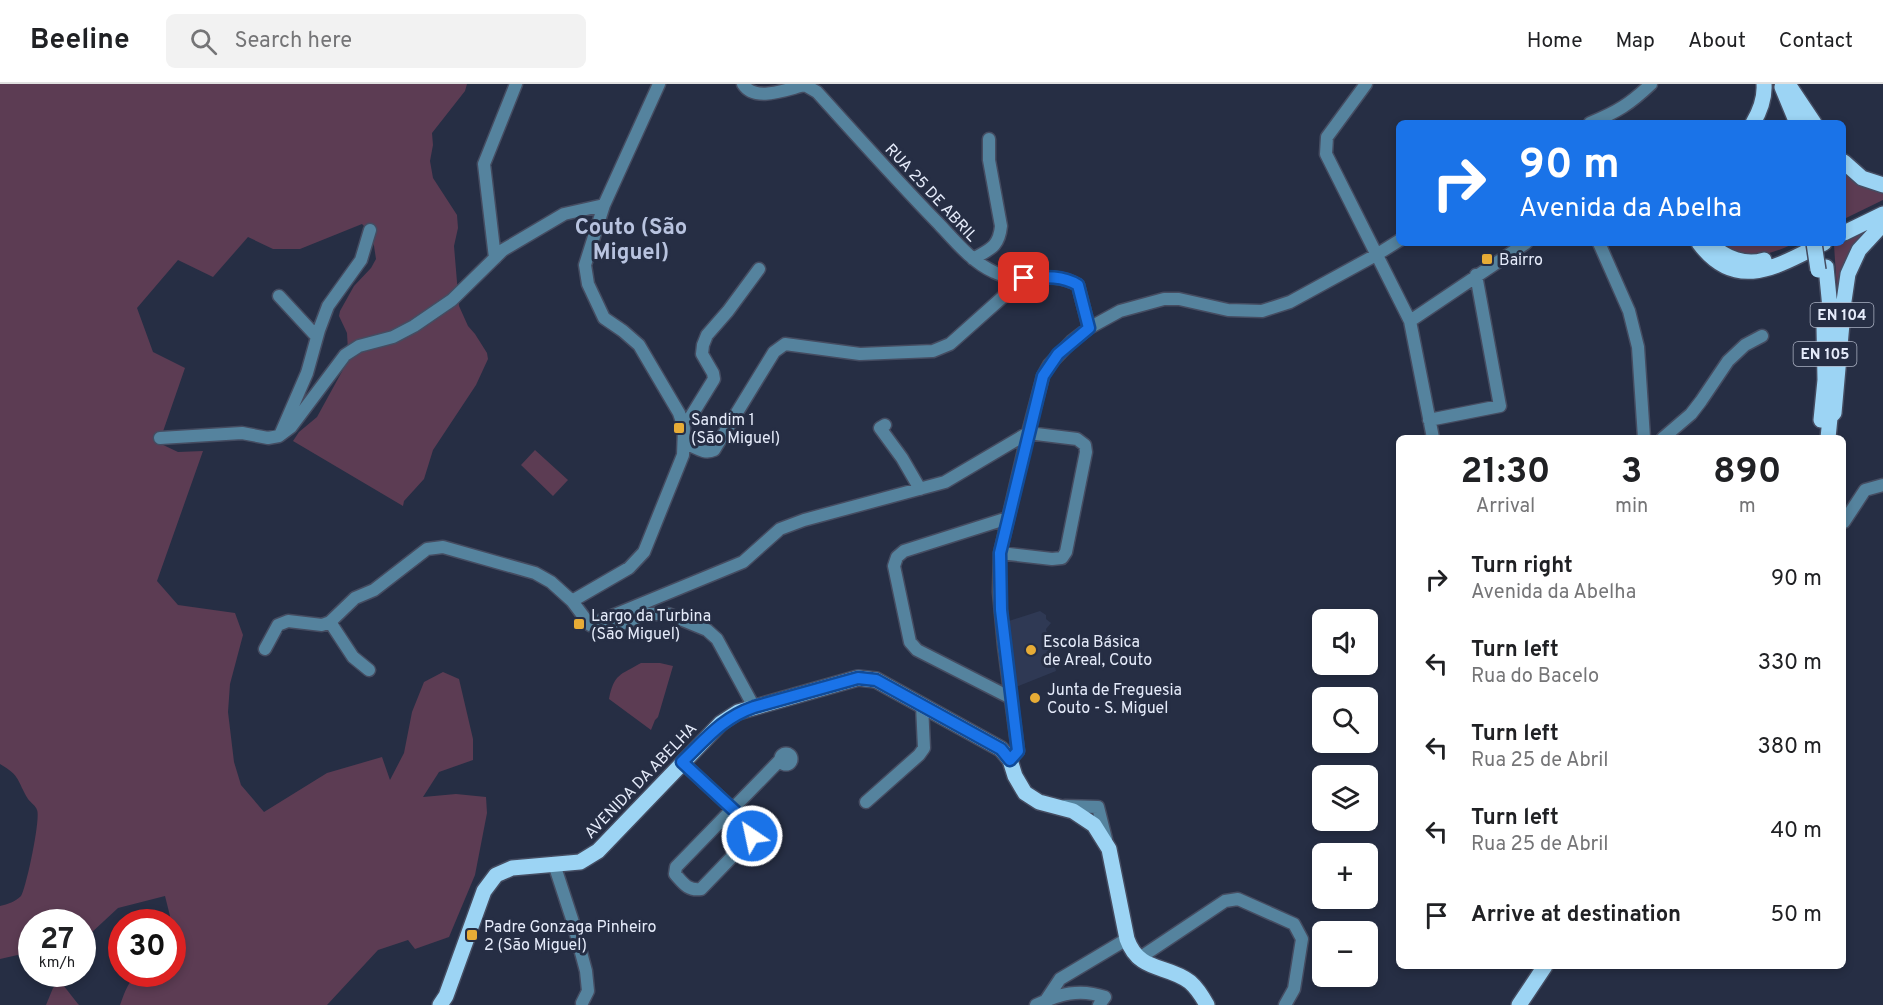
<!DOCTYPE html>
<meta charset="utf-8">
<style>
:root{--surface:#fff;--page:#f2f2f2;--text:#202124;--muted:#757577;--line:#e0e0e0}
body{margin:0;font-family:Overpass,sans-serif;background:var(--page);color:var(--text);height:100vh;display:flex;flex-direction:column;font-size:22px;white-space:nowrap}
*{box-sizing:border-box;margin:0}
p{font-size:20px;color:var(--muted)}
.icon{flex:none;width:33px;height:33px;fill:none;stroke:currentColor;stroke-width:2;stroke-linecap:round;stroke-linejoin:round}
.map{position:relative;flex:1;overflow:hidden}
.panel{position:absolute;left:1396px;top:351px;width:450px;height:534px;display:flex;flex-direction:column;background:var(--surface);border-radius:9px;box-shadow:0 3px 9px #0003}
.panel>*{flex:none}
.top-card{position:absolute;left:1396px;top:36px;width:450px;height:126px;border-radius:9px;box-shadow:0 3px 9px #0003;background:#1a73e8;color:#fff;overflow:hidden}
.buttons{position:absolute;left:1312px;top:525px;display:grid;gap:12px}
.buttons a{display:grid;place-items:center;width:66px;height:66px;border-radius:9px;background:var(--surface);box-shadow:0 3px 9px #0003;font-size:30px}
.speed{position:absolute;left:18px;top:825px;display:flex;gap:12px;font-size:30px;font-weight:700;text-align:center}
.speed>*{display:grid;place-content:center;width:78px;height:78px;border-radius:50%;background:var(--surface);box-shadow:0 3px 9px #0003;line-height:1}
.speed small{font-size:15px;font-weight:400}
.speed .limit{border:9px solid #d22;background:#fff;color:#111}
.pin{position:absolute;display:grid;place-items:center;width:51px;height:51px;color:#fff;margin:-26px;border-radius:12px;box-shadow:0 3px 9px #0006}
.me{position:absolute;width:66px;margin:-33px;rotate:326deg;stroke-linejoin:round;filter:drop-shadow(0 0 4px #0008)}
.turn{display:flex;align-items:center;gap:21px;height:126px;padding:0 24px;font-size:27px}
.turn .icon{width:78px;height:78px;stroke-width:2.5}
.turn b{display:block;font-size:42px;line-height:51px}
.eta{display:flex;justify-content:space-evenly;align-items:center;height:102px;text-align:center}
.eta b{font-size:36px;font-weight:700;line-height:42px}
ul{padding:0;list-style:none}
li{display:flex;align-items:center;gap:18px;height:84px;padding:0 24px}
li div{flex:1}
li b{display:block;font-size:22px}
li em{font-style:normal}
header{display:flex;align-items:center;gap:36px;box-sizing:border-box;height:84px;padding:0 30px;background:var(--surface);border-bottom:2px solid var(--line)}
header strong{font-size:28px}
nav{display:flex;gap:33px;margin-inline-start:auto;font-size:21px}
.search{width:420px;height:54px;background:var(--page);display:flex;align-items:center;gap:15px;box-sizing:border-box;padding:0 21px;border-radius:9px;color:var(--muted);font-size:22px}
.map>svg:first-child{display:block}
.built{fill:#2f3954}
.green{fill:#5c3c53}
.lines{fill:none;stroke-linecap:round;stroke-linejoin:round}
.minor-casing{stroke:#454c61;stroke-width:15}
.major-casing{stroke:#454c61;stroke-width:18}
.minor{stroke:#55839e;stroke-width:12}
.major{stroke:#9cd4f4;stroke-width:15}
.major-bridge-casing{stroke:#454c61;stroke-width:18;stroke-linecap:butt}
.major-bridge{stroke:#9cd4f4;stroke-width:15}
.route-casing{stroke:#114b97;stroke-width:15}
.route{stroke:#1a73e8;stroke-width:10}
.poi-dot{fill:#e7ac36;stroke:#262e44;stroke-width:2}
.labels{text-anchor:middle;stroke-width:6;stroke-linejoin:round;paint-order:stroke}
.shield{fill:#262e44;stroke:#acb2c3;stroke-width:1.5}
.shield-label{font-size:15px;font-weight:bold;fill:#e5ebfa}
.street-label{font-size:16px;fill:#e5ebfa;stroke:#262e44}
.poi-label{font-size:16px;fill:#e5ebfa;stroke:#262e44;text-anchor:start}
.district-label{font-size:22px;font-weight:bold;fill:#b8c3df;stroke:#262e44}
</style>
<header>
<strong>Beeline</strong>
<div class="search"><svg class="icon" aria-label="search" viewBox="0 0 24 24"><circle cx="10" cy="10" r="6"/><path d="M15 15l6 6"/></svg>Search here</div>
<nav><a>Home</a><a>Map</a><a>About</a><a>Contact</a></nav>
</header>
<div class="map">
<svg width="1883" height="921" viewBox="0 0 1883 921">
<rect width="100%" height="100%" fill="#262e44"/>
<!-- built -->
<path class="built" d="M1040 527 1046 531V535L1051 539 1046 545 1056 587 1016 603 1007 539 1009 537Z"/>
<!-- green -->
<path class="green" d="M0 0H467L465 7 432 49 433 61 430 77 433 94 457 131 458 144 454 162 459 222 468 242 475 250 487 269 488 275 476 301 433 366 424 395 404 417 403 422 293 357 299 348 317 333 345 282 348 267 347 249 339 232 340 227 354 202 371 184 376 175 374 162 368 146 362 140 300 165H273L248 153 213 193 178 176 137 224 153 268 185 284 159 359 178 368 203 367 157 497 178 521 235 529 243 551 230 600 228 628 234 678 241 701 264 728 327 689 382 673 390 696 404 669 412 628 424 598 443 588 459 595 473 655V676L439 688 423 713 456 710 486 713 487 729 475 791 449 853 415 865 408 856 378 866 327 921H120C133 884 136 890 172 890V838H165L170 832 165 812 118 824 90 850 83 853 82 838H32L31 868 0 875V822C8 820 15 818 21 812 26 805 41 734 37 726 36 722 31 719 28 715 17 697 21 692 0 680Z
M1844 82 1883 105V116L1844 135Z
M1877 141 1860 163 1839 236 1834 161 1844 159V157Z
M1720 159H1795C1767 172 1747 178 1720 159Z
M535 366 568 396 553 412 521 381Z
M641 579H660L673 582 658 633 655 636 651 646 609 615C614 590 620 591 641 579Z
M60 897 78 920 79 921H46L53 904Z"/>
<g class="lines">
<defs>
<path id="minor" d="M743 0C755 19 787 5 805 1L817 8C857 52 897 97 939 140 955 157 972 178 994 188 1020 201 1051 185 1078 201L1089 244
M1366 0 1327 53 1326 70 1410 237 1433 354
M1590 39C1617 28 1630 20 1651 0
M1599 159 1629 227 1638 263 1644 354
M495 174 484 80 516 0
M973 175C990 165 999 163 1001 142L989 76V55
M279 212 317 253
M1410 237 1526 159
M1429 336 1500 322 1476 191
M682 337 690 334 714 295 713 289 702 270 703 261 707 251 728 227 759 185
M885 341 880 344 902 374 920 405
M281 349 307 289 319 246 328 222 361 176 370 146
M160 354 242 349 268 354 279 352 291 343 345 271 359 262 393 253 414 242 452 216 503 166 564 130 604 121
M1663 354 1691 330 1701 317 1728 277 1745 261 1762 252
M684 359C695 362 703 371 714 366L774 268 785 260 860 270 933 267 950 260 1024 194
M1008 434 904 467 897 473 894 482 910 558 917 566 1011 614
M1844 438 1865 406 1883 401
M572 517 629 484 644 468 683 371 684 344 679 329 639 261 623 247 604 234 588 200 585 181 604 121 659 0
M330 538 353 573 369 586
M590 541 743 478 780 445 804 436 945 398 1028 349 1077 355 1085 361 1086 368 1066 468 1062 474 1052 475 1000 469
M265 565 278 541 288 537 322 541 330 538 355 514 374 506 427 465 443 463 535 489 551 498 572 517 590 541 599 545H608L647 530H668L707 546 717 555 754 623
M780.5 675a5.5 5.5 0 1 1 11 0a5.5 5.5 0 1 1-11 0Z
M1010 676 1018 667 1004 562 999 508 1000 469 1028 349 1043 292 1049 281 1072 257 1089 244 1120 227 1164 215H1179L1228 226 1262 227 1290 218 1376 171 1400 156
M683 679 752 743V752L701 805C688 807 683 799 675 790L676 783 781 675
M866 718 919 671 924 664 922 621
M1065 722 1098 723 1106 755
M554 780 572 835 586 887 588 907 582 919
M1138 875 1225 817 1238 815 1294 840 1302 855 1294 905 1285 921
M1046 916 1060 895 1127 855
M1036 921C1060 910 1079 904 1105 913L1099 921"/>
<path id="major" d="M1788 0 1814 39
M1782 3 1797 39
M1753 39C1760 27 1765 14 1764 0
M1844 78 1862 94 1883 101
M1844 149 1883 130
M1699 159C1737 210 1779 181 1824 159
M1712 161C1725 174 1746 182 1764 176
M1826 183 1833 255
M1830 333 1834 329 1844 217 1848 190 1859 166 1883 140
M1821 336 1825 296 1824 243
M1828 354 1831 324
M440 921 446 912 484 807 496 791 512 784 580 778 598 767 721 639 738 628 858 594 876 596 1001 665 1010 676 1015 692 1025 709 1039 718 1073 727 1094 741 1109 765 1127 855C1139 889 1167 880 1190 898 1198 905 1202 912 1207 921
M1519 921 1545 882"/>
</defs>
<!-- minor casing -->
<use href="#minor" class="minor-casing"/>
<!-- major casing -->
<use href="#major" class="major-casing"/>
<!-- minor -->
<use href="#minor" class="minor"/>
<!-- major -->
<use href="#major" class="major"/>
<defs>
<path id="major-bridge" d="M1814 159 1818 186"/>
</defs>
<!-- major-bridge casing -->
<use href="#major-bridge" class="major-bridge-casing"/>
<!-- major-bridge -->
<use href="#major-bridge" class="major-bridge"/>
</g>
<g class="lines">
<defs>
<path id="route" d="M752 752V743L682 678C706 655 722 634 754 623L858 594 876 596 1001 665 1010 676 1018 667 1001 526 1000 469 1043 292 1058 270 1089 244 1078 201C1061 191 1043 193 1024 194"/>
</defs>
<!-- route casing -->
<use href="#route" class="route-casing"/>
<!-- route -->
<use href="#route" class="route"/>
</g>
<!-- markers -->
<g class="poi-dot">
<rect x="1481" y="169" width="12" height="12" rx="3"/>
<rect x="673" y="338" width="12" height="12" rx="3"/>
<rect x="573" y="534" width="12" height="12" rx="3"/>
<circle cx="1031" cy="566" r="6"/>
<circle cx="1035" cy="614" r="6"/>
<rect x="466" y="845" width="12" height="12" rx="3"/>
</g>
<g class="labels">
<!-- shield labels -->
<g class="shield">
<rect x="1810.5" y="219" width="63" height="24" rx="4.5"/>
<rect x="1793.5" y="258" width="63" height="24" rx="4.5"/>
</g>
<g class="shield-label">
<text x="1842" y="236">EN 104</text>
<text x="1825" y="275">EN 105</text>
</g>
<!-- street labels -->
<g class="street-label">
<text transform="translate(932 108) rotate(47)" y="6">RUA 25 DE ABRIL</text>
<text transform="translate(640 696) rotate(-46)" y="6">AVENIDA DA ABELHA</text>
</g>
<!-- poi labels -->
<g class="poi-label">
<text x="1499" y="181">Bairro</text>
<text x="691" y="341">Sandim 1<tspan x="691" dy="18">(São Miguel)</tspan></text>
<text x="591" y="537">Largo da Turbina<tspan x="591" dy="18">(São Miguel)</tspan></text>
<text x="1043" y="563">Escola Básica<tspan x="1043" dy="18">de Areal, Couto</tspan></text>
<text x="1047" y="611">Junta de Freguesia<tspan x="1047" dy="18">Couto - S. Miguel</tspan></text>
<text x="484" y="848">Padre Gonzaga Pinheiro<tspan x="484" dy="18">2 (São Miguel)</tspan></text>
</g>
<!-- district labels -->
<g class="district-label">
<text x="631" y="150">Couto (São<tspan x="631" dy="25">Miguel)</tspan></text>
</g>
</g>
</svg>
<div class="buttons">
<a><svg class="icon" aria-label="sound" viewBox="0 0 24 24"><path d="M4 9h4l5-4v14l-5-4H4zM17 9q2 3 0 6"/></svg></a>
<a><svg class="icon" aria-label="search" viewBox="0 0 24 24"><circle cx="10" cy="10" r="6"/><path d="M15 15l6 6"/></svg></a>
<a><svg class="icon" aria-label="layers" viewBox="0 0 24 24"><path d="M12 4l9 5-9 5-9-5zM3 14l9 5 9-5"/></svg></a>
<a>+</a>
<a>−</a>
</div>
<div class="speed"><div>27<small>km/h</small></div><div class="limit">30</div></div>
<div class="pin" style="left:1024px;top:194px;background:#d93025"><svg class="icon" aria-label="arrive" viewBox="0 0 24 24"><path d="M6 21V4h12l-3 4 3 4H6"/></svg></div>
<svg class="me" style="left:752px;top:752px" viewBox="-20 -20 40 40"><circle r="17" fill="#1a73e8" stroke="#fff" stroke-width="3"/><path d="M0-11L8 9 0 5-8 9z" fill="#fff"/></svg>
<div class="top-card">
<div class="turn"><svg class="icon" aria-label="right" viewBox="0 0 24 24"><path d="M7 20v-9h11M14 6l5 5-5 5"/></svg><div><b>90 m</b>Avenida da Abelha</div></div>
</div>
<section class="panel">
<div class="eta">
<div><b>21:30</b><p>Arrival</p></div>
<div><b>3</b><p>min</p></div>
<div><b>890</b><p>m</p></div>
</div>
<ul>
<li><svg class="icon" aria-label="right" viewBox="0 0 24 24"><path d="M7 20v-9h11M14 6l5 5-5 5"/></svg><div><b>Turn right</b><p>Avenida da Abelha</p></div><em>90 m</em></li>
<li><svg class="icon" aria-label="left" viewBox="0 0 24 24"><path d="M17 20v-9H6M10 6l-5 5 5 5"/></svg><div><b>Turn left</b><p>Rua do Bacelo</p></div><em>330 m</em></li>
<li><svg class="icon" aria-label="left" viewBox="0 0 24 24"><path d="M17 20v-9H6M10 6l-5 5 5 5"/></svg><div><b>Turn left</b><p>Rua 25 de Abril</p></div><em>380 m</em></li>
<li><svg class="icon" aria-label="left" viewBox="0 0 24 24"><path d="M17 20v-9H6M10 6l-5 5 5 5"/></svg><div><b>Turn left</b><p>Rua 25 de Abril</p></div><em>40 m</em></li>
<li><svg class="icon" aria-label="arrive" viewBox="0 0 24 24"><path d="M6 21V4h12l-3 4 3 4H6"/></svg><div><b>Arrive at destination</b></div><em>50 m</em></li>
</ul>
</section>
</div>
